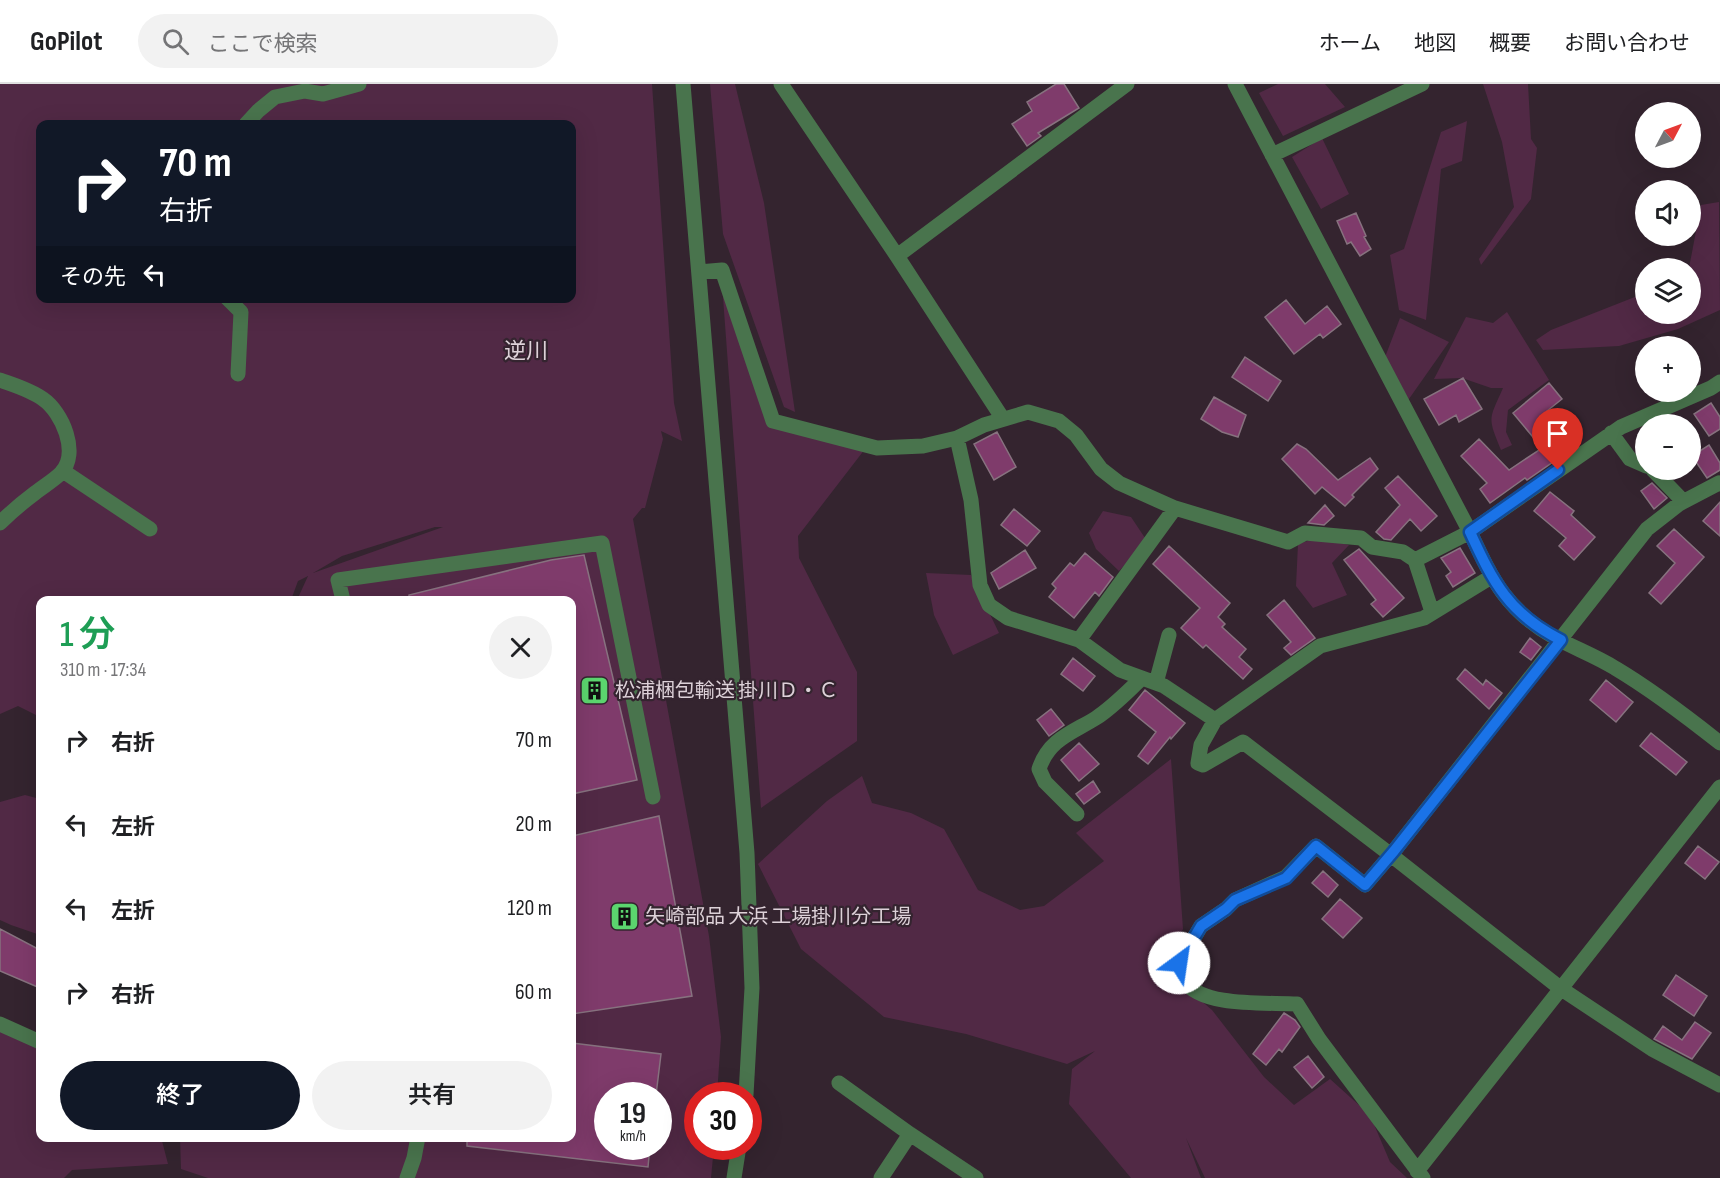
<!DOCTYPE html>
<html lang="ja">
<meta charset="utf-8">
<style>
:root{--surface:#fff;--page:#f2f2f2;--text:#202124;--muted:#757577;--line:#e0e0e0;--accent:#111827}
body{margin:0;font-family:"Sofia Sans Condensed","Noto Sans JP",sans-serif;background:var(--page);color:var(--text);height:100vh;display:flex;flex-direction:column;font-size:22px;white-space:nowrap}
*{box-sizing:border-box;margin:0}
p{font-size:20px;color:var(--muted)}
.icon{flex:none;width:33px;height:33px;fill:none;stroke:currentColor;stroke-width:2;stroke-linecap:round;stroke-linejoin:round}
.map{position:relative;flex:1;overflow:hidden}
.sheet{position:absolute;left:36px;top:512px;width:540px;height:546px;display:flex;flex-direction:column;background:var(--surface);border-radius:12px;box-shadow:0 6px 24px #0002}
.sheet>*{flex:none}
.guide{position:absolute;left:36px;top:36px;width:540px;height:183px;border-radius:12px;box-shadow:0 6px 24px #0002;background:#111827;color:#fff;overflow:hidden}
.needle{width:39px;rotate:49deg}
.controls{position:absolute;left:1635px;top:18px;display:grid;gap:12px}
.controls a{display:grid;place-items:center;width:66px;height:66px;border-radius:50%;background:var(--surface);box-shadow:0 6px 24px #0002;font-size:30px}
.speed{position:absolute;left:594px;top:998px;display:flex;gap:12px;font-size:30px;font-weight:700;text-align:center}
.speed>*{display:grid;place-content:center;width:78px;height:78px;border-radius:50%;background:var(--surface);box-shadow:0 6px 24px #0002;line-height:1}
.speed small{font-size:15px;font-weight:400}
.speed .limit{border:9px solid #d22;background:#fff;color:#111}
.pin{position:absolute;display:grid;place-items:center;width:51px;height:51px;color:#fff;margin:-62px -26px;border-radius:50% 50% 50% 0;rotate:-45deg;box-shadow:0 0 6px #0007}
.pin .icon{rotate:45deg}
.me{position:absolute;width:66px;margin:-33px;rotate:31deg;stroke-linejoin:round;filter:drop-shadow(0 0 4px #0008)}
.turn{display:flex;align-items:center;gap:21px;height:126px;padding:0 24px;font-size:27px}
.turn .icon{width:78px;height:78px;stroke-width:2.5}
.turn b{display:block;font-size:42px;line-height:51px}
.then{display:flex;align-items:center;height:57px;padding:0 24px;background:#0003;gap:12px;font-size:22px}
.round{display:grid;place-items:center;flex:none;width:63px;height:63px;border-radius:32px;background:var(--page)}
.head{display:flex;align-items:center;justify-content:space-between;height:102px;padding:0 24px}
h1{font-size:36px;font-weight:600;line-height:45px;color:#1e9e55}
.cta{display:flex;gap:12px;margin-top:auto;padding:12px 24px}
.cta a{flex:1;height:69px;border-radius:36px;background:var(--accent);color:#fff;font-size:24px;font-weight:600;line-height:69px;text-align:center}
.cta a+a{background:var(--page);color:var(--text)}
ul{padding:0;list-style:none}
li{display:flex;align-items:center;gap:18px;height:84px;padding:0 24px}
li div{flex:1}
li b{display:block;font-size:22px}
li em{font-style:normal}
header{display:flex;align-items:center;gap:36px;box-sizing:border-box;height:84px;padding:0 30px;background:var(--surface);border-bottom:2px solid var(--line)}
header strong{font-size:28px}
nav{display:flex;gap:33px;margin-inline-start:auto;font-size:21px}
.search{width:420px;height:54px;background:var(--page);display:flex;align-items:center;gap:15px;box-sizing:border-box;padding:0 21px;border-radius:33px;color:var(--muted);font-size:22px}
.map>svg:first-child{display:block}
.green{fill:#512945;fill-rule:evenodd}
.building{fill:#7f3b6b;stroke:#87727f;stroke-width:1.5}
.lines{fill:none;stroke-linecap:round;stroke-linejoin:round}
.minor{stroke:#49744d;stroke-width:15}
.route-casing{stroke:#114b97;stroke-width:15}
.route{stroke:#1a73e8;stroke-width:10}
.labels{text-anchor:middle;stroke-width:4.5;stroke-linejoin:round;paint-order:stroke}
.poi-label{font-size:20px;fill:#ddd1d8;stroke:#34242f;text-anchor:start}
.quarter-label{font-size:22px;fill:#ddd1d8;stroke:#34242f}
</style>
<header>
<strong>GoPilot</strong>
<div class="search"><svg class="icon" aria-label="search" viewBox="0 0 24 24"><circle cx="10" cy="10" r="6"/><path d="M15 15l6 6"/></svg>ここで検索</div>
<nav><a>ホーム</a><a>地図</a><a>概要</a><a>お問い合わせ</a></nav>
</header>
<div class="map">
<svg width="1720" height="1094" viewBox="0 0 1720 1094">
<rect width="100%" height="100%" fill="#34242f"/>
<!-- green -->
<path class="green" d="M0 0H652L674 319 682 357 661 347 663 355 645 424H642L633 435 709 852 721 953 717 1011H698V1062H714L711 1094H208L181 1085 180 1053H572V516H297L308 492 298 497 291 516H40V633L18 622 0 630ZM40 40H572V214H40ZM435 443H443L313 489 342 472ZM608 1011H658V1062H608Z
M710 0H735L764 119 795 328 784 323 723 150Z
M1278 0H1325L1345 23 1283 52 1259 9Z
M1483 0H1528L1531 55 1537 64 1531 115 1481 181 1479 175 1514 123 1502 58Z
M1467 37 1462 77 1441 85 1426 236 1399 226 1390 171 1404 165 1441 48Z
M1322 54 1349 110 1321 125 1292 73Z
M1719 118 1720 226 1678 245 1619 262 1543 266 1536 256 1551 246 1645 209 1646 230H1690V184H1689L1701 121Z
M722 200 772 341 865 365 798 452 799 474 857 588V657L761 724Z
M1507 228 1549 296 1508 326 1506 348 1512 361 1501 366C1487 332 1489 336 1503 304H1491L1462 294 1434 295 1466 233 1493 239Z
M1400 234 1449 258 1404 322 1382 281Z
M1103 427 1131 433 1147 457 1119 487 1096 465 1089 449Z
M1317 454 1349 461 1332 479 1347 511 1313 524 1296 502 1298 460Z
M926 489 971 491 999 549 953 571 934 531Z
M1171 675 1183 845 1163 884 1212 926 1264 993 1294 1021 1330 995 1370 1031 1390 1078 1407 1094H1205L1186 1054 1201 1094H1131L1069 1020 1072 985 1095 967 1067 980 966 950 884 933 801 865 758 780 827 717 862 692 872 719 911 729 944 745 978 806 1020 826 1044 822 1104 777 1076 749Z
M25 711 40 715V851L11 841 0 836V718Z
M0 943 40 960V1053H161L168 1080 72 1086 64 1094H0Z"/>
<!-- building -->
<path class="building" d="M1056 0H1064L1079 24 1038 49 1041 52 1027 62 1012 40 1032 27 1027 18Z
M1356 129 1366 152 1364 153 1371 165 1360 172 1351 158 1347 160 1337 137Z
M1286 216 1305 240 1327 222 1341 240 1323 254 1320 250 1294 270 1265 233Z
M1245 273 1281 297 1268 317 1232 293Z
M1463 294 1482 325 1459 338 1456 331 1439 341 1424 315Z
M1549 299 1562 315 1547 327 1576 362 1527 396 1525 394 1490 419 1480 405 1487 399 1461 372 1479 355 1509 386 1542 364 1513 329Z
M1214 313 1246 331 1238 353 1222 348 1201 335Z
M1711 319 1720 333V345L1709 352 1694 330Z
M997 348 1016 383 994 396 974 360Z
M1297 360 1306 365 1338 396 1370 374 1378 385 1352 411 1354 413 1345 422 1322 403 1315 410 1282 375Z
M1709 361 1720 379V386L1707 394 1692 372Z
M1398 392 1437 432 1421 447 1410 435 1391 456 1384 455 1376 448 1400 421 1385 404Z
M1652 399 1667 414 1654 425 1641 407Z
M1550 408 1574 427 1571 431 1595 453 1574 476 1559 462 1566 454 1534 427Z
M1720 418V452L1703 437Z
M1325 421 1334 432 1324 441 1308 439Z
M1014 425 1040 447 1027 462 1001 441Z
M1674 445 1704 473 1661 520 1649 509 1675 479 1657 462Z
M1169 462 1230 519 1218 533 1225 540 1222 543 1246 565 1239 573 1252 585 1243 595 1206 561 1203 564 1181 544 1200 524 1153 480Z
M1460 464 1475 489 1453 503 1446 492 1451 488 1441 474Z
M1359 465 1404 514 1383 533 1371 520 1376 516 1344 476Z
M1025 466 1036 484 999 505 991 489Z
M1085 469 1113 493 1099 512 1095 508 1074 534 1049 513 1056 504 1052 500 1070 479 1074 482Z
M584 471 637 696 572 710V516H409V511L551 476Z
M1284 516 1315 554 1291 571 1284 564 1291 558 1267 531Z
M1530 554 1541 563 1531 576 1520 568Z
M1073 574 1095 592 1083 607 1061 590Z
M1465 585 1483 601 1486 596 1502 609 1489 625 1457 595Z
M1606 596 1633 618 1616 638 1590 616Z
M1145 606 1185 639 1171 655 1170 653 1148 680 1138 672 1156 648 1129 626Z
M1051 625 1064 641 1049 652 1037 636Z
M1651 649 1687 678 1676 691 1640 662Z
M1079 659 1099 680 1079 697 1061 676Z
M1093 697 1100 708 1084 720 1076 710Z
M659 732 692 912 572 930V752Z
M1698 762 1719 778 1705 795 1685 779Z
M1323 787 1338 801 1328 813 1312 799Z
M1340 815 1362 834 1343 854 1322 835Z
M0 845 40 866V904L0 887Z
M1676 891 1707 912 1694 932 1663 911Z
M1284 929 1295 936 1300 943 1282 968 1279 965 1266 981 1253 970Z
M1695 938 1711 949 1692 975 1654 955 1663 942 1682 956Z
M572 959 661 970 656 1011H608V1062H650L648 1083 467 1062V1053H572Z
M1308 972 1324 993 1312 1004 1294 983Z"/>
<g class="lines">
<!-- minor -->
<path class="minor" d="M683 0 747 769 752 904 746 1011
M781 0 897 172 1003 335
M1235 0 1470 448C1492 495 1506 526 1554 553 1574 564 1596 572 1615 584 1652 606 1686 632 1720 659
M246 40 258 27 275 13 305 7 323 10 359 0
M1272 71 1422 0
M897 172 1127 0
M699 188 722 186 773 337 877 364 923 362 957 354 984 341 1028 328 1059 337 1076 351 1101 385 1119 399 1175 424 1288 458 1305 449 1361 454 1372 463 1403 468 1415 476 1432 528
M227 214 241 228 238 290
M0 296C14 301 31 306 43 315 62 328 80 369 61 389 54 396 44 402 35 409 23 418 11 428 0 439
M1611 349 1630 375 1646 382
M957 354 971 416 980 501 989 521 1008 534 1079 556 1120 586 1164 602 1215 636 1201 661 1198 679 1203 681 1243 658 1391 771 1560 904 1652 965 1720 1001
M1653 386 1683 417
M63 387 150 445
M1415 476 1470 448 1621 343 1711 304 1720 298
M343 516 338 496 602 459 653 713
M1079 556 1175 424
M1156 599 1169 551
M1215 636 1320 562 1424 534 1491 493
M1077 730 1045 698 1039 685C1049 655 1072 649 1096 634 1113 623 1128 607 1142 594
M0 940 40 958
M839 999 910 1050 976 1094
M1417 1087 1720 703
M407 1094 414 1074 418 1053
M734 1094 739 1062
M881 1094 910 1050
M1423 1094 1319 955 1297 920C1267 918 1203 924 1184 897 1181 892 1180 884 1179 879L1201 842 1226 825 1235 816 1286 793 1316 762 1365 801 1394 767 1647 445 1679 420 1719 399 1720 400"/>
</g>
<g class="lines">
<defs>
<path id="route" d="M1179 879 1201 842 1226 825 1235 816 1286 794 1316 762 1365 801 1394 767 1561 556C1509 530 1493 498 1470 448L1558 386"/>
</defs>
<!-- route casing -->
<use href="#route" class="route-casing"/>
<!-- route -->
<use href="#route" class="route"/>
</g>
<!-- icons -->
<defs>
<symbol id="building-square" viewBox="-11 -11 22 22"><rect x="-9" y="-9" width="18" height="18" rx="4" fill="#5bd56e" stroke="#34242f"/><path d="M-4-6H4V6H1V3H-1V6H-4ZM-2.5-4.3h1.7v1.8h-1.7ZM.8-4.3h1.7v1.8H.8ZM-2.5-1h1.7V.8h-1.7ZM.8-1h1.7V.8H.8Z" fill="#111"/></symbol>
</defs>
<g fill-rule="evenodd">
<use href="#building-square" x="578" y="590" width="33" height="33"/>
<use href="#building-square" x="608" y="816" width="33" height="33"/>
</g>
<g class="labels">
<!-- poi labels -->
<g class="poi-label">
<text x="615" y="613">松浦梱包輸送 掛川Ｄ・Ｃ</text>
<text x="645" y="839">矢崎部品 大浜 工場掛川分工場</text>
</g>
<!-- quarter labels -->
<g class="quarter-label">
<text x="526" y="274">逆川</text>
</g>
</g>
</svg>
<div class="controls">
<a><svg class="needle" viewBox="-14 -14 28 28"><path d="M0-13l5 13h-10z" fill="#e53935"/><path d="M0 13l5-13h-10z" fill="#757577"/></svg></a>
<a><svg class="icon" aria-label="sound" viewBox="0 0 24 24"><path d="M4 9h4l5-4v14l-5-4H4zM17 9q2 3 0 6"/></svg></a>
<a><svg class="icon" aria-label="layers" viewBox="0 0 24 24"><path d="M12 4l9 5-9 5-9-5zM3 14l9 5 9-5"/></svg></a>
<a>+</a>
<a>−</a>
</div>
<div class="speed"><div>19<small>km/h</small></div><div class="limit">30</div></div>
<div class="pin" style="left:1558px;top:386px;background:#d93025"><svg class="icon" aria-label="arrive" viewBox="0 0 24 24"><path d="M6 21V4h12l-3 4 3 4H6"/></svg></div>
<svg class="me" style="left:1179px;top:879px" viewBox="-20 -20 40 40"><circle r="19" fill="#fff"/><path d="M0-13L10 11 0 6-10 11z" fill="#1a73e8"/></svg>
<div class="guide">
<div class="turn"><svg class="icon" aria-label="right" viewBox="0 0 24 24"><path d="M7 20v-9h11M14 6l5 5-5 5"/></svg><div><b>70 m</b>右折</div></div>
<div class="then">その先<svg class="icon" aria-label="left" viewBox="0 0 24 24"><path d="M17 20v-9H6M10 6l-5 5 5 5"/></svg></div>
</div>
<section class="sheet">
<div class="head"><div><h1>1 分</h1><p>310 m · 17:34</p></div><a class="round"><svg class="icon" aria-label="close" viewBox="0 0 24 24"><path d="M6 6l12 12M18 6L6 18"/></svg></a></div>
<ul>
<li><svg class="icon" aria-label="right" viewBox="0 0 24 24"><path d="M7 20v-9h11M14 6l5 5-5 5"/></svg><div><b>右折</b></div><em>70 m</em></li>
<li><svg class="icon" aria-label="left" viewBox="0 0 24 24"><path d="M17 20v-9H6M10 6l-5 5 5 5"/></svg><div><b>左折</b></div><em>20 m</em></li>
<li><svg class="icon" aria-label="left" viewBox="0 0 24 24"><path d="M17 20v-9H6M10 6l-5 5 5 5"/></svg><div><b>左折</b></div><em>120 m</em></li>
<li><svg class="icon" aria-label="right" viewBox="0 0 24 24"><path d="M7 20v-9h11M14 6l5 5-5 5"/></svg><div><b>右折</b></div><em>60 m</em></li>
</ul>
<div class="cta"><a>終了</a><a>共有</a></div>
</section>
</div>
